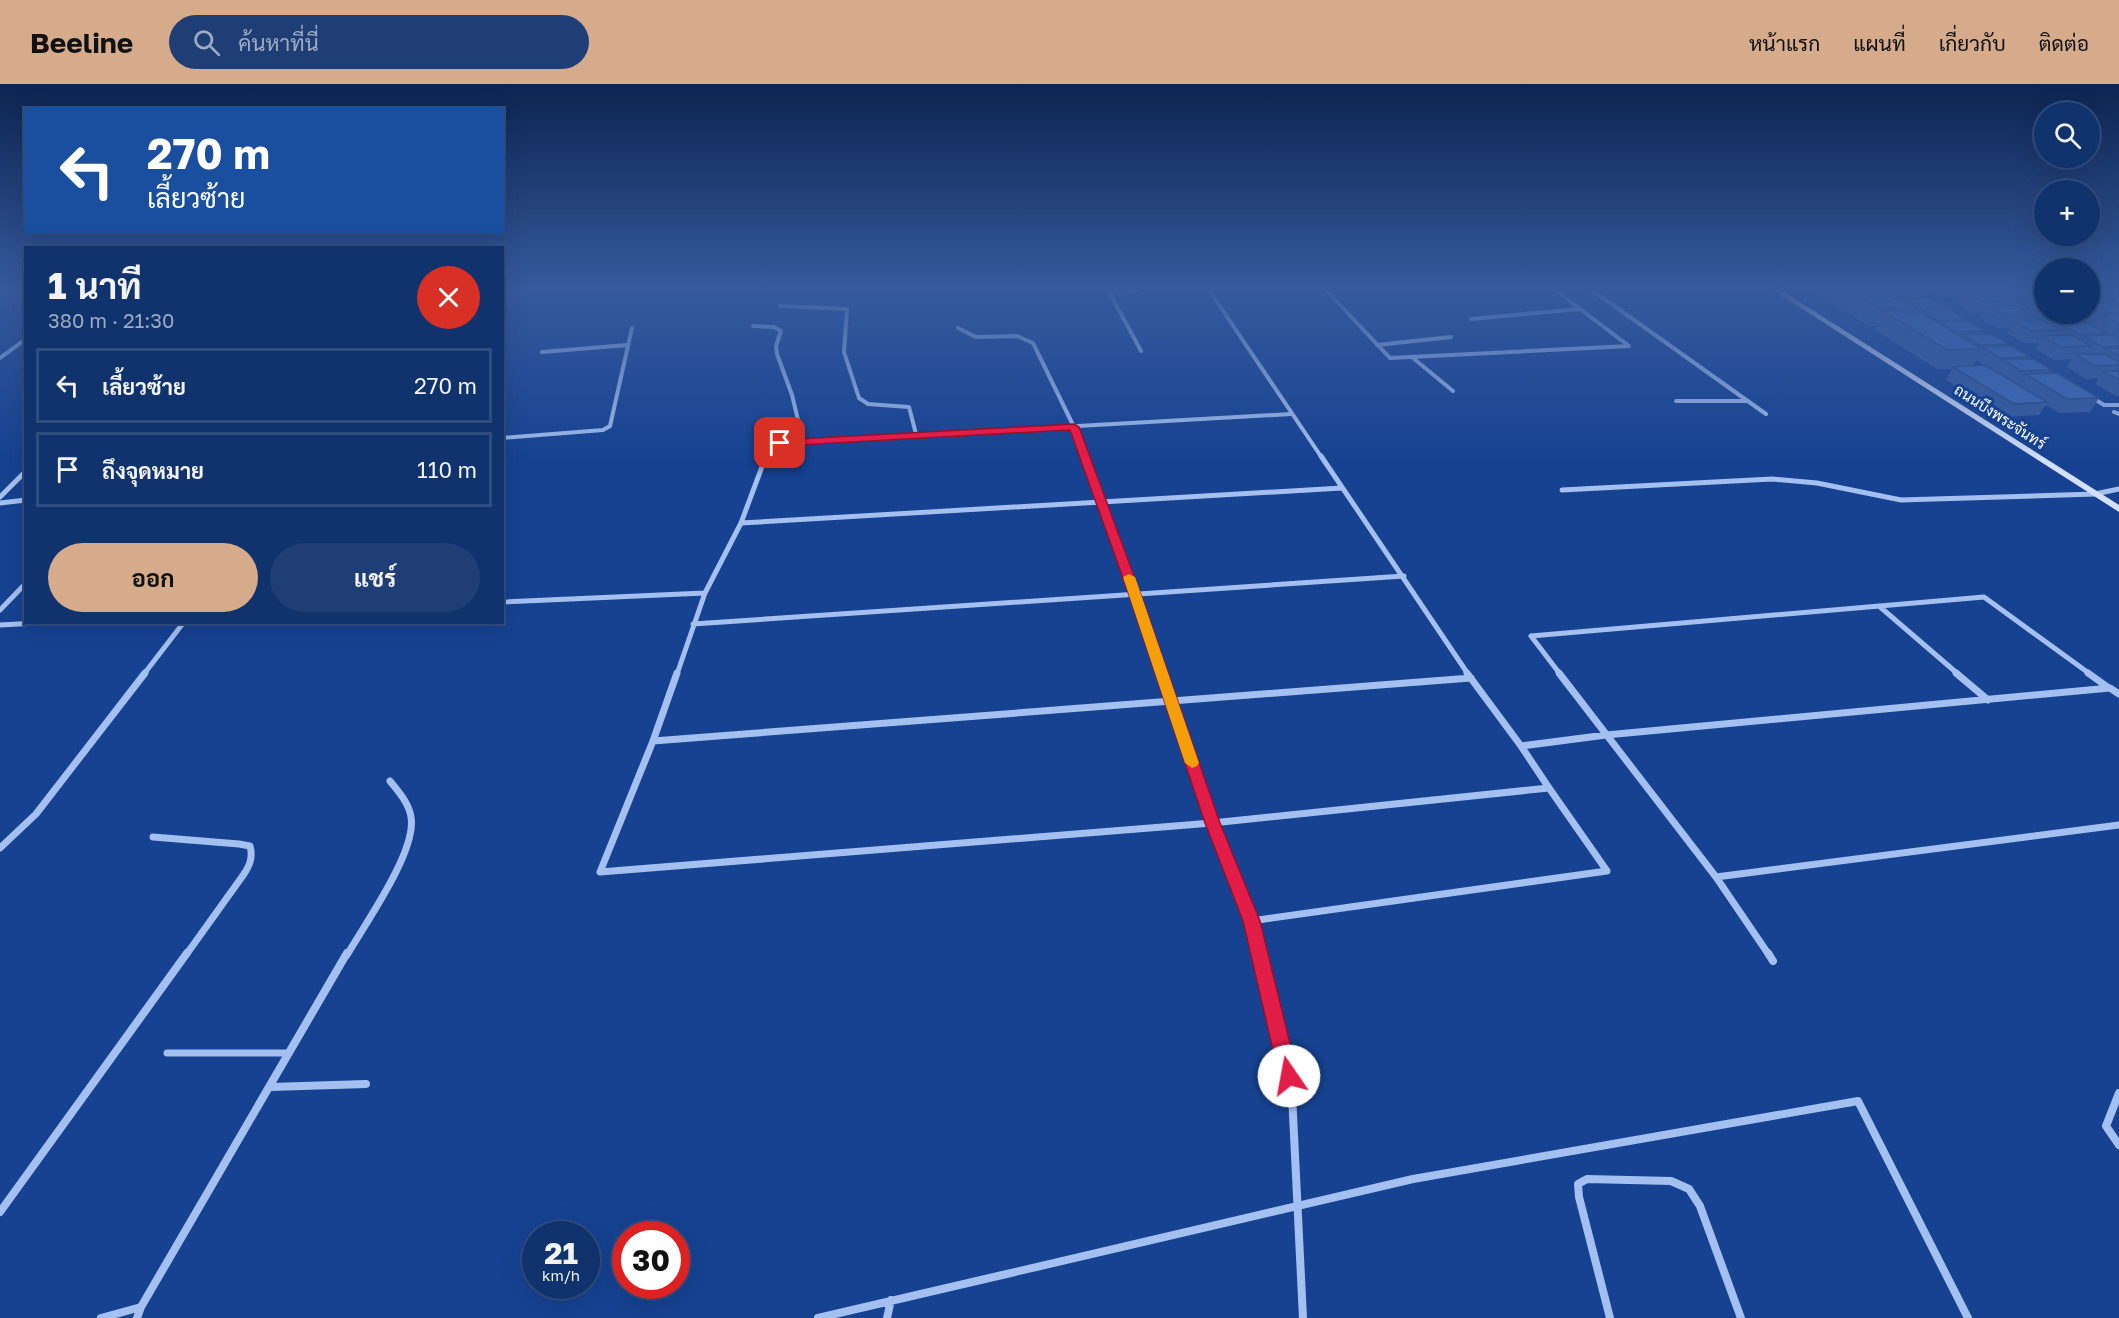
<!DOCTYPE html>
<html lang="th">
<meta charset="utf-8">
<style>
:root{--surface:#10326d;--page:#1e3e75;--text:#f1f3f6;--muted:#9caac2;--line:#304d80;--accent:#d6ab8b}
body{margin:0;font-family:"Golos Text",Sarabun,sans-serif;background:var(--page);color:var(--text);height:100vh;display:flex;flex-direction:column;font-size:22px;white-space:nowrap}
*{box-sizing:border-box;margin:0}
p{font-size:20px;color:var(--muted)}
.icon{flex:none;width:33px;height:33px;fill:none;stroke:currentColor;stroke-width:2;stroke-linecap:round;stroke-linejoin:round}
.map{position:relative;flex:1;overflow:hidden}
.details{position:absolute;left:24px;top:162px;width:480px;height:378px;display:flex;flex-direction:column;background:var(--surface);border-radius:0px;box-shadow:0 6px 24px #0002,0 0 0 2px var(--line)}
.details>*{flex:none}
.banner{position:absolute;left:24px;top:24px;width:480px;height:126px;border-radius:0px;box-shadow:0 6px 24px #0002,0 0 0 2px var(--line);background:#1a4fa0;color:#fff;overflow:hidden}
.tools{position:absolute;left:2034px;top:18px;display:grid;gap:12px}
.tools a{display:grid;place-items:center;width:66px;height:66px;border-radius:50%;background:var(--surface);box-shadow:0 6px 24px #0002,0 0 0 2px var(--line);font-size:30px}
.speed{position:absolute;left:522px;top:1137px;display:flex;gap:12px;font-size:30px;font-weight:700;text-align:center}
.speed>*{display:grid;place-content:center;width:78px;height:78px;border-radius:50%;background:var(--surface);box-shadow:0 6px 24px #0002,0 0 0 2px var(--line);line-height:1}
.speed small{font-size:15px;font-weight:400}
.speed .limit{border:9px solid #d22;background:#fff;color:#111}
.pin{position:absolute;display:grid;place-items:center;width:51px;height:51px;color:#fff;margin:-26px;border-radius:12px;box-shadow:0 3px 9px #0006}
.me{position:absolute;width:66px;margin:-33px;rotate:348deg;stroke-linejoin:round;filter:drop-shadow(0 0 4px #0008)}
.turn{display:flex;align-items:center;gap:21px;height:126px;padding:0 24px;font-size:27px}
.turn .icon{width:78px;height:78px;stroke-width:2.5}
.turn b{display:block;font-size:42px;line-height:51px}
.round{display:grid;place-items:center;flex:none;width:63px;height:63px;border-radius:32px;background:var(--page)}
.head{display:flex;align-items:center;justify-content:space-between;height:102px;padding:0 24px}
h1{font-size:36px;font-weight:700;line-height:45px}
.primary-button{display:flex;gap:12px;margin-top:auto;padding:12px 24px}
.primary-button a{flex:1;height:69px;border-radius:36px;background:var(--accent);color:#111;font-size:24px;font-weight:700;line-height:69px;text-align:center}
.primary-button a+a{background:var(--page);color:var(--text)}
ul{padding:0;list-style:none}
li{display:flex;align-items:center;gap:18px;height:75px;margin:0 12px 9px;padding:0 12px;border:3px solid var(--line);border-radius:0px}
li div{flex:1}
li b{display:block;font-size:22px}
li em{font-style:normal}
header{display:flex;align-items:center;gap:36px;box-sizing:border-box;height:84px;padding:0 30px;background:var(--accent);color:#111}
header strong{font-size:28px}
nav{display:flex;gap:33px;margin-inline-start:auto;font-size:21px}
.search{width:420px;height:54px;background:var(--page);display:flex;align-items:center;gap:15px;box-sizing:border-box;padding:0 21px;border-radius:33px;color:var(--muted);font-size:22px}
.map>svg:first-child{display:block}
.lines{fill:none;stroke-linecap:round;stroke-linejoin:round}
.lane{stroke:#a4c0f0;stroke-width:7}
.street-far3{stroke:#a4c0f0;stroke-width:4}
.street-far2{stroke:#a4c0f0;stroke-width:5}
.street-far1{stroke:#a4c0f0;stroke-width:7}
.street{stroke:#a4c0f0;stroke-width:8}
.secondary{fill:#d2e0fb;fill-rule:evenodd}
.wall{fill:#355c9f;fill-rule:evenodd}
.building{fill:#3e6bb9;stroke:#2b4b82;stroke-width:1.5}
.route{fill:#e11d48;stroke:#92132f;stroke-width:1.5}
.slow{fill:#f59e0b}
.labels{text-anchor:middle;stroke-width:6;stroke-linejoin:round;paint-order:stroke}
.far-street-label{font-size:15px;fill:#fff;stroke:#164291}
</style>
<header>
<strong>Beeline</strong>
<div class="search"><svg class="icon" aria-label="search" viewBox="0 0 24 24"><circle cx="10" cy="10" r="6"/><path d="M15 15l6 6"/></svg>ค้นหาที่นี่</div>
<nav><a>หน้าแรก</a><a>แผนที่</a><a>เกี่ยวกับ</a><a>ติดต่อ</a></nav>
</header>
<div class="map">
<svg width="2119" height="1234" viewBox="0 0 2119 1234">
<rect width="100%" height="100%" fill="#164291"/>
<g class="lines">
<!-- lane -->
<path class="lane" d="M167 969H289"/>
<!-- street-far3 -->
<path class="street-far3" d="M1108 206 1141 267
M1209 206 1322 374
M1326 206 1390 274 1629 262 1555 206
M1592 206 1766 330
M1109 208 1139 206
M780 222 847 225 844 268 859 314 868 320 909 323 916 350
M1471 235 1579 225
M753 242 774 243 781 247 776 262 777 270 792 311 803 357
M958 244 976 253 1017 252 1033 259 1074 343 1085 374
M1377 261 1451 253
M542 268 628 261
M0 274 26 255
M1413 274 1453 307
M2091 313 2104 321H2119
M1676 317H1747
M2114 328 2119 330
M502 354 603 346 610 342 632 244
M766 374 769 365 780 359 1291 330"/>
<!-- street-far2 -->
<path class="street-far2" d="M1085 372 1162 590
M1321 372 1468 590
M1562 406 1772 395 1817 399 1901 416 2095 410 2119 405
M0 413 26 387
M0 419 26 416
M741 439 1342 404
M705 509 741 439 766 372
M502 518 705 509 677 590
M1879 522 1958 590
M0 526 26 499
M693 540 1404 492
M0 541 55 538
M1531 552 1984 513 2090 590
M1531 552 1560 590
M144 590 184 538"/>
<!-- street-far1 -->
<path class="street-far1" d="M677 589 653 657 600 788 1212 739 1549 704 1521 662 1606 651 2110 604 2119 610
M1161 589 1212 739 1251 837 1259 871
M1467 589 1521 662
M1559 589 1716 793 1769 871
M1956 589 1988 616
M2088 589 2109 604
M653 657 1471 594
M153 753 239 760 250 762C253 773 250 781 244 790L186 871
M0 764 36 730 145 589
M1716 793 2119 741
M1251 837 1607 787 1549 704
M347 871C365 840 417 767 411 733 409 719 398 707 390 697"/>
<!-- street -->
<path class="street" d="M1259 869 1292 1010 1303 1234
M1768 869 1773 877
M271 1003 366 1000
M2119 1009 2106 1042 2119 1061
M0 1128 187 869
M141 1223 347 869
M101 1234 141 1223 137 1234
M818 1234 1413 1095 1858 1017 1968 1234
M887 1234 891 1216
M1610 1234 1579 1113 1578 1100 1587 1095 1671 1097 1689 1105 1700 1122 1741 1234"/>
<!-- secondary -->
<path class="secondary" d="M1773 206H1781L2119 421V428Z"/>
</g>
<!-- wall -->
<path class="wall" d="M1816 206H1917L1927 212 1926 215 1947 224 1945 226 1966 236 1965 237 1985 247 1984 250 2009 260 2008 262 2030 273 2029 275 2052 286 2050 289 2099 314 2090 328 2059 329 2046 321 2039 331 2006 333 1946 296 1952 285H1937L1875 246 1877 242H1869L1815 208ZM1976 276 1984 281 1973 282Z
M1931 206H2025L2039 214 2038 216 2044 217V230H2072H2070L2074 231 2075 230H2090V206H2119V312H2116L2095 300 2099 294 2086 295 2067 283 2072 275 2054 276 2035 265 2039 259H2025L2007 249 2010 244H1997L1980 234 1983 229 1973 230 1958 220 1962 213H1943Z
M2027 206H2044V216L2032 209 2033 207H2030Z"/>
<!-- building -->
<path class="building" d="M1849 206H1881L1909 223 1878 224Z
M1889 206H1917L1927 212 1899 213Z
M1997 206H2025L2039 214H2012Z
M2090 206H2117L2119 207V214H2106Z
M1964 208H1991L2007 217H1980Z
M2090 210 2103 217H2090Z
M1931 214 1947 224H1918L1904 215Z
M2043 216 2044 217V226H2033L2016 217Z
M2111 216H2119V220Z
M2090 219H2108L2119 224V229H2099L2090 224Z
M2014 221 2032 231H2003L1987 222Z
M1917 226 1982 265 1947 266 1884 228Z
M1922 226H1950L1966 236H1937Z
M2038 228H2044V230H2070L2084 237 2055 238Z
M2103 231H2119V239Z
M2043 236 2061 246 2032 247 2014 237Z
M1940 237H1968L1985 247 1956 248Z
M2088 239 2107 249 2078 250 2059 240Z
M1962 250H1991L2009 260 1979 261Z
M2072 251 2091 262 2061 263 2043 252Z
M2112 251 2119 255V262L2102 263 2083 252Z
M2012 262 2030 273 2000 274 1982 263Z
M2119 264V272L2105 265Z
M2075 270H2105L2119 278V281L2094 282Z
M2002 275H2033L2052 286 2021 287Z
M1985 281 2047 318 2014 320 1953 283Z
M2103 287H2119V296Z
M2057 289 2099 314 2067 315 2025 290Z"/>
<!-- sky -->
<linearGradient id="sky" x2="0" y2="1"><stop stop-color="#0c2450"/><stop offset="0.54" stop-color="#365a9d"/><stop offset="1" stop-color="#365a9d" stop-opacity="0"/></linearGradient>
<rect width="2119" height="379" fill="url(#sky)"/>
<!-- route -->
<path class="route" d="M1074 340 1079 343 1141 511 1220 739 1260 837 1298 992 1295 998 1289 1001 1282 998 1279 992 1243 837 1205 739 1129 511 1070 346 780 362 775 359 780 356Z"/>
<!-- slow -->
<path class="slow" d="M1129 490 1135 493 1199 679 1197 682 1192 684 1185 679 1123 493Z"/>
<g class="labels">
<!-- far-street labels -->
<g class="far-street-label">
<text transform="translate(2000 333) rotate(33)" y="5">ถนนบึงพระจันทร์</text>
</g>
</g>
</svg>
<div class="tools">
<a><svg class="icon" aria-label="search" viewBox="0 0 24 24"><circle cx="10" cy="10" r="6"/><path d="M15 15l6 6"/></svg></a>
<a>+</a>
<a>−</a>
</div>
<div class="speed"><div>21<small>km/h</small></div><div class="limit">30</div></div>
<div class="pin" style="left:780px;top:359px;background:#d93025"><svg class="icon" aria-label="arrive" viewBox="0 0 24 24"><path d="M6 21V4h12l-3 4 3 4H6"/></svg></div>
<svg class="me" style="left:1289px;top:992px" viewBox="-20 -20 40 40"><circle r="19" fill="#fff"/><path d="M0-13L10 11 0 6-10 11z" fill="#e11d48"/></svg>
<div class="banner">
<div class="turn"><svg class="icon" aria-label="left" viewBox="0 0 24 24"><path d="M17 20v-9H6M10 6l-5 5 5 5"/></svg><div><b>270 m</b>เลี้ยวซ้าย</div></div>
</div>
<section class="details">
<div class="head"><div><h1>1 นาที</h1><p>380 m · 21:30</p></div><a class="round" style="background:#d93025;color:#fff"><svg class="icon" aria-label="close" viewBox="0 0 24 24"><path d="M6 6l12 12M18 6L6 18"/></svg></a></div>
<ul>
<li><svg class="icon" aria-label="left" viewBox="0 0 24 24"><path d="M17 20v-9H6M10 6l-5 5 5 5"/></svg><div><b>เลี้ยวซ้าย</b></div><em>270 m</em></li>
<li><svg class="icon" aria-label="arrive" viewBox="0 0 24 24"><path d="M6 21V4h12l-3 4 3 4H6"/></svg><div><b>ถึงจุดหมาย</b></div><em>110 m</em></li>
</ul>
<div class="primary-button"><a>ออก</a><a>แชร์</a></div>
</section>
</div>
